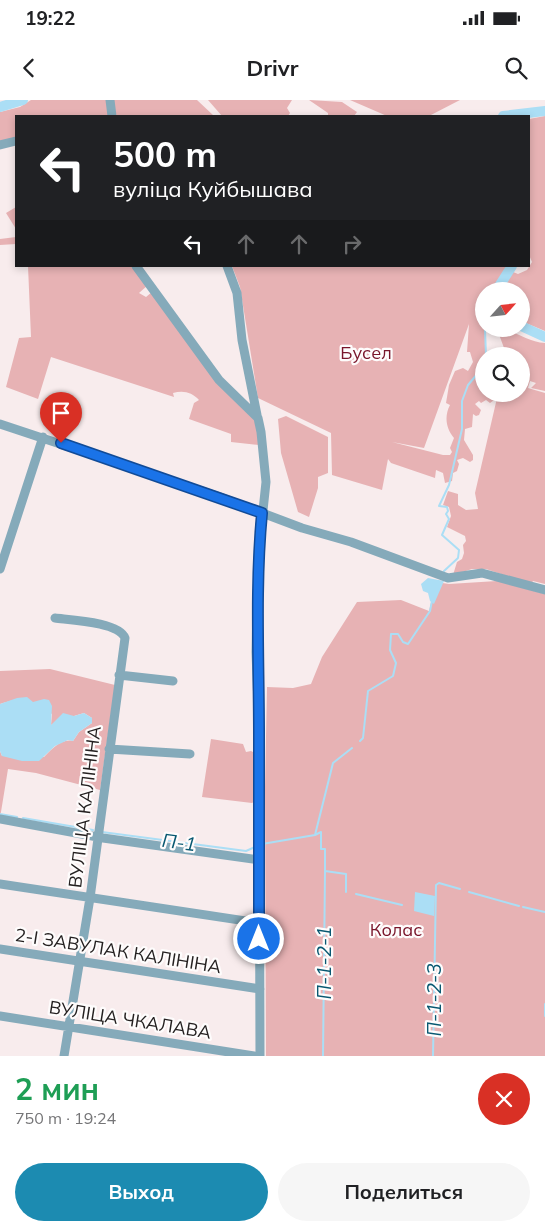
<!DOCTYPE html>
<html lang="ru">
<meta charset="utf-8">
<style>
:root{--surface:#fff;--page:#f6f6f6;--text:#202124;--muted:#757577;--accent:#1c8bb1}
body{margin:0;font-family:Mulish,sans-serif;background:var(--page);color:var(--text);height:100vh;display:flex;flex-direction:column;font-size:19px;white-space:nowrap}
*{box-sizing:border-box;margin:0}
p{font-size:16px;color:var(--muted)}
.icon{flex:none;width:28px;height:28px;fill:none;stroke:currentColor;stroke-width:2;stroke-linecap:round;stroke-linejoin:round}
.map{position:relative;height:956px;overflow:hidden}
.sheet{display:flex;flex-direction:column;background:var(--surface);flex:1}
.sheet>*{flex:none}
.hud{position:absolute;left:15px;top:15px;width:515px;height:152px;border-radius:0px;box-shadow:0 2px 8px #0003;background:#202124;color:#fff;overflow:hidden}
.needle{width:32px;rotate:63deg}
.controls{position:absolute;left:475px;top:182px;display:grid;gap:10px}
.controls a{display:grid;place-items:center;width:55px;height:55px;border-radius:50%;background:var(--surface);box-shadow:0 2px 8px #0003;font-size:25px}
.pin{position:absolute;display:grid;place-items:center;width:42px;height:42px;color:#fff;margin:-51px -21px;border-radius:50% 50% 50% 0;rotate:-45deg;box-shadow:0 0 5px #0007}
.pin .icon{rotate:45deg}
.me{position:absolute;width:55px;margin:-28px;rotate:0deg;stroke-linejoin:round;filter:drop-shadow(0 0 4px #0008)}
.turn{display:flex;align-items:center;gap:18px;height:105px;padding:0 15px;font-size:22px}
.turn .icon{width:65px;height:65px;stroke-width:2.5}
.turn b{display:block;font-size:35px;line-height:42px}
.lanes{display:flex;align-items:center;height:48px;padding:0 15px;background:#0003;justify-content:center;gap:25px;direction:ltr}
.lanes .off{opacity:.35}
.round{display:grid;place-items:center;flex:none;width:52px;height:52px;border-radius:26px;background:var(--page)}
.overview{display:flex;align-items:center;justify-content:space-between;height:85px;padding:0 15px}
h1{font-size:30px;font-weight:700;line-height:38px;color:#1e9e55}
.primary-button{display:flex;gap:10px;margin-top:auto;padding:10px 15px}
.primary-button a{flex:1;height:58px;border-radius:30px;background:var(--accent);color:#fff;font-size:20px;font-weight:700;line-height:58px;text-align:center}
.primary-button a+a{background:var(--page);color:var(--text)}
.status{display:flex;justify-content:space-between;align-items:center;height:35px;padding:0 25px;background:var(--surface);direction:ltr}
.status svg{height:14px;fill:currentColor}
header{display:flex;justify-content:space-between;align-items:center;height:65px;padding:0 15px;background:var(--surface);font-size:22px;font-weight:700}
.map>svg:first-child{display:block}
.green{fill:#e7b2b4;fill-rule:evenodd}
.water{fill:#abdef5}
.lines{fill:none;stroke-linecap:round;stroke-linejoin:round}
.stream{stroke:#abdef5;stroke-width:2}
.river{stroke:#abdef5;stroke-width:10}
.minor{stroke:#85aaba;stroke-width:9}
.route-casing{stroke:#114b97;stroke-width:12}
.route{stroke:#1a73e8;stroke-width:9}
.labels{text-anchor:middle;stroke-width:4.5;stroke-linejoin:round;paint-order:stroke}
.park-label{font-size:18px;fill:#79152a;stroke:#fefcfc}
.street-label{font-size:18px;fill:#242020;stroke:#fefcfc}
.water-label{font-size:19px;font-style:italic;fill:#085871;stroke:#fefcfc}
</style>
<div class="status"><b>19:22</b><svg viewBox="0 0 49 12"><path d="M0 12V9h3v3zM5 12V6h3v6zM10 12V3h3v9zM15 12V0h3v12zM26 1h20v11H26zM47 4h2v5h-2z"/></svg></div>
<header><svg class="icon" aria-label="back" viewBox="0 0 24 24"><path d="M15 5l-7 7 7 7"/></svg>Drivr<svg class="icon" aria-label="search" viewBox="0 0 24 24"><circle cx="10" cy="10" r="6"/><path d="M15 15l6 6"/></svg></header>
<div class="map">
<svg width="545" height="956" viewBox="0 0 545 956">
<rect width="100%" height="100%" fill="#f8eced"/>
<!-- green -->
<path class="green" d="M31 0H107L110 16H16V38L0 43V12L20 7Z
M114 0H197L214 16H117L112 7Z
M208 0H292L287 8 290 13 288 16H222Z
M309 0 342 2 357 12 354 16H328V13Z
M350 0H460L429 16H387Z
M545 16V231L521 221V191H501L513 172 518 174 527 170 532 162 529 155V19Z
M16 107V129L6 113Z
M16 137V144L0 145V139Z
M28 166H133L148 185 139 193 146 197 152 192 253 317 259 332V345L231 342V334L189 319 194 303 199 300C192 292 183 290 173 293L174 297 51 257 38 299 6 287 19 238 31 237Z
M232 166H509L492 191H484L486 256H484V294H521V256H507L497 229C514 229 527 242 545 243V291L531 288 536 283 530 281 528 288 545 293V484L533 481 531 484 486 469H472L453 475 457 462 462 459 464 453 463 445 466 441 465 436 447 427 451 416 449 407 443 405 448 391 458 394V405L466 410 478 409 475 393 497 298 490 303 486 300 481 303 479 301 475 304 481 310 479 315 476 316 473 314 472 327 465 329 464 340 473 355V360L470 362 463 358 457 360 459 364 457 371 453 373 452 381 445 383 443 373 436 370 435 378 391 363 388 359 382 390 332 375 331 333 258 298 240 187ZM469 224 467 252H470L473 262 468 271 463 268 455 271 449 285 446 303 450 305C444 316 446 329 454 338L450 348 452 352 450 355H443L392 342 424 348Z
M286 316 328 337V373L318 377V388L309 417 298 412 281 353 278 319Z
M497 481 545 494V956H266L265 687 267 587 293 588 311 584 322 557 357 502 401 500 429 511 436 482 449 484Z
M50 569 115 585 100 690 36 673 8 669 0 718V651L2 656 44 657C51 650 61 638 73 641L79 632 92 623V618L84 613 74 616H66L51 625 52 614C30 601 25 595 0 604V571Z
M211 639 243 644 246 652 251 651 255 653V701L252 703 202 697Z"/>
<!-- water -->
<path class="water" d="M428 478 444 481 434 504 430 501 428 493 423 491 421 484Z
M27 597 33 602 44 599 49 600 52 606 51 625 63 613 74 616 84 613 92 618V623L79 632 73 641 68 640 55 646 39 661H22L2 656 0 651V604L17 598Z
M415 792 435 796 434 816 414 811Z"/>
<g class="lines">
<!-- stream -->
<path class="stream" d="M485 229 486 256
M444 471 458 458 459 450 442 435 449 419 446 414 448 411 447 407 439 406 449 385 462 329V301L468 285 484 266
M360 641 363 638 368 591 393 576 396 563 390 550 391 534H398L403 542 408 544 430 511 432 501
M0 714 17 717
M23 718 93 730
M102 732 246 751 255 747
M315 735 321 732V749H325V771L346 774V792
M262 744 315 735 333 663 352 648
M469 792 519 806
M356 794 402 805
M523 807 545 812
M545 916V904
M323 956 325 771
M433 956 436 785 439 783 460 789"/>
<!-- river -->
<path class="river" d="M0 7 23 0
M503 16 545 11
M496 191 512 166
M521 226 545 237"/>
<!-- minor -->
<path class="minor" d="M110 0 112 16
M0 45 16 41
M136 166 219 280 258 318 261 332 266 382 258 458 256 552 259 631 260 956
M227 166 237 193 242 240 257 315
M0 324 220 397 302 428 351 442 448 478 482 473 545 490
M0 469 43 337
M55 518C71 520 119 522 125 538L90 798 64 956
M119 575 173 581
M109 649 190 654
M0 719 103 738 259 760
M0 784 259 823
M0 849 260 889
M0 916 254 956"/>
</g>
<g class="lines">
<defs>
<path id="route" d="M61 343 262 413C255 487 259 560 259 634 259 702 259 771 259 839"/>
</defs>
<!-- route casing -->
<use href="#route" class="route-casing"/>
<!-- route -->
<use href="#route" class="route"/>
</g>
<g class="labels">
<!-- park labels -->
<g class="park-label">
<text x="366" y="259">Бусел</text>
<text x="396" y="836">Колас</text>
</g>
<!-- street labels -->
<g class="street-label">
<text transform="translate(85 707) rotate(-83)" y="6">ВУЛІЦА КАЛІНІНА</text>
<text transform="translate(118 851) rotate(9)" y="6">2-І ЗАВУЛАК КАЛІНІНА</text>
<text transform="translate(130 920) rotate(9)" y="6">ВУЛІЦА ЧКАЛАВА</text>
</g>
<!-- water labels -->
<g class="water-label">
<text transform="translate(179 742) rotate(7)" y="7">П-1</text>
<text transform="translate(324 863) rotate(-90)" y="7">П-1-2-1</text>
<text transform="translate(434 900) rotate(-90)" y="7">П-1-2-3</text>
</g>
</g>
</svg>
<div class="controls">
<a><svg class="needle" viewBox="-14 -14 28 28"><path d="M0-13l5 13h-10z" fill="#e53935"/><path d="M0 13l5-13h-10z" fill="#757577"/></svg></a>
<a><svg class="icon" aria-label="search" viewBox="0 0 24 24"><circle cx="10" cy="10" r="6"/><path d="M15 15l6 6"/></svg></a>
</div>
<div class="pin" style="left:61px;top:343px;background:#d93025"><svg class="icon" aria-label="arrive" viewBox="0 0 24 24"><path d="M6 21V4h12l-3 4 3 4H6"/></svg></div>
<svg class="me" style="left:259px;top:839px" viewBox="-20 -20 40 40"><circle r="17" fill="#1a73e8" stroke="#fff" stroke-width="3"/><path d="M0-11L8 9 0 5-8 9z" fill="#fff"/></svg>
<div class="hud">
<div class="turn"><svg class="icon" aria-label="left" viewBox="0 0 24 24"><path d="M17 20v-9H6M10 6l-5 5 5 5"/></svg><div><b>500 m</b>вуліца Куйбышава</div></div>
<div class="lanes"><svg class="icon" aria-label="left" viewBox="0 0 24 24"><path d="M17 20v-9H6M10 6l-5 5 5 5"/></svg><svg class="icon off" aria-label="ahead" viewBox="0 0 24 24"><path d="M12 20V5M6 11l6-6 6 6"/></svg><svg class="icon off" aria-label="ahead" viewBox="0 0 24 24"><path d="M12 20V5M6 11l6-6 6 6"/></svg><svg class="icon off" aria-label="right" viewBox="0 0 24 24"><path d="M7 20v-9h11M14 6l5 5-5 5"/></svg></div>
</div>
</div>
<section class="sheet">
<div class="overview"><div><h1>2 мин</h1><p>750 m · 19:24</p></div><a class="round" style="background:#d93025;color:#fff"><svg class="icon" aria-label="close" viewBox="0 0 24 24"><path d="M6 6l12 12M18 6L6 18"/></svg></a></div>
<div class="primary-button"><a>Выход</a><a>Поделиться</a></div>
</section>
